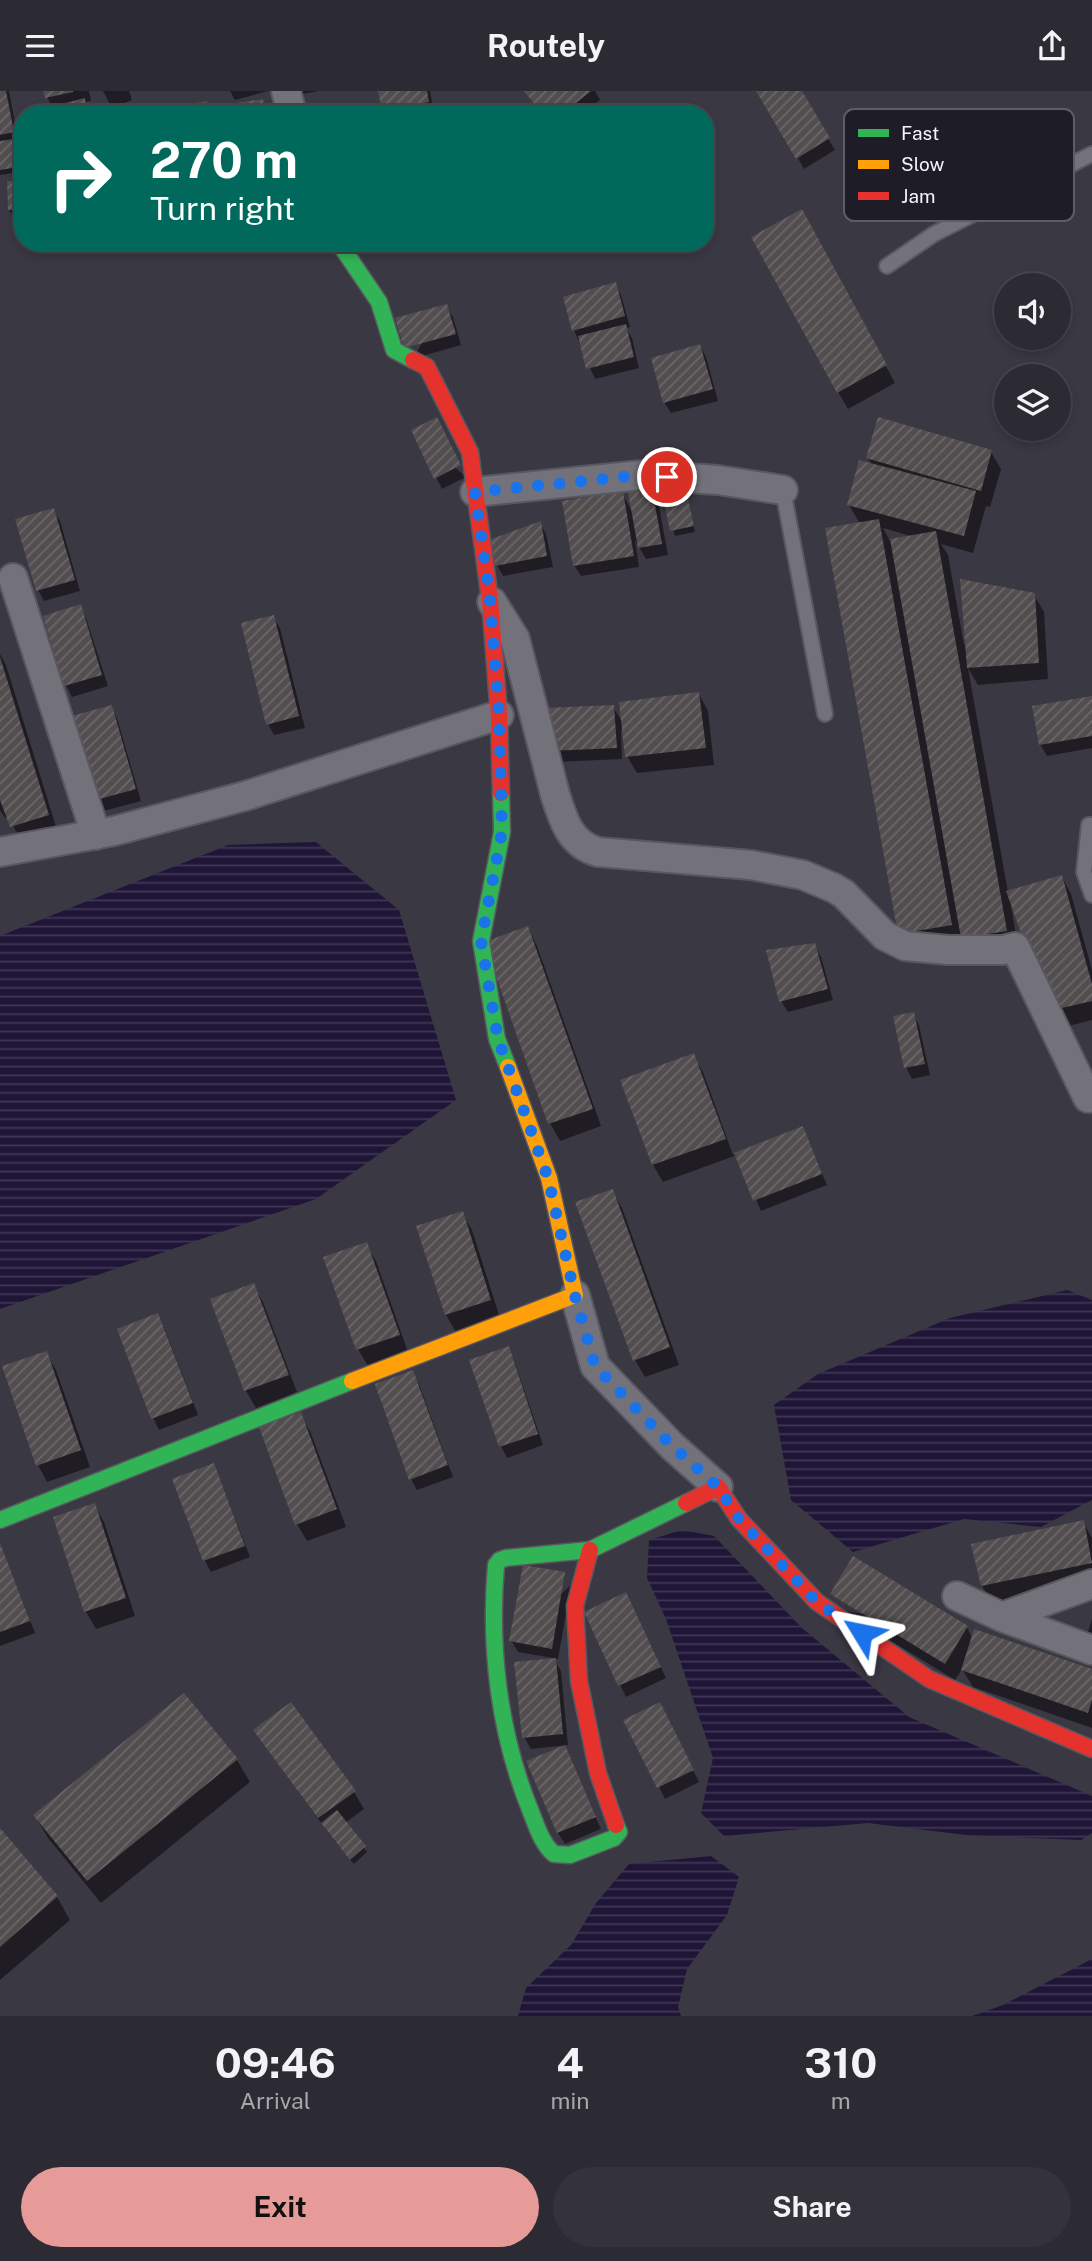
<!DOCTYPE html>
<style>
:root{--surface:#2c2a32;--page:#34323a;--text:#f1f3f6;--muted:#a6a7ac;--line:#48464d;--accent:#e69b98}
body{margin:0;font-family:"Public Sans",sans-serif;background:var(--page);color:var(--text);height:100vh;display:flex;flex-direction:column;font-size:26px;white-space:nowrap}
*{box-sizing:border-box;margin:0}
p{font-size:23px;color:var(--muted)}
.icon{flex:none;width:38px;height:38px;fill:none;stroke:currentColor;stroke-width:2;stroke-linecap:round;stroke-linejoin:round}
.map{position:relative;height:1925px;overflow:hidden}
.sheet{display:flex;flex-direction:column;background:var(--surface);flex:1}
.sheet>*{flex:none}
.hud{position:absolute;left:14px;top:14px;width:700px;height:147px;border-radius:28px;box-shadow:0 4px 10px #0003,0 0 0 2px var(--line);background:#00695c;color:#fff;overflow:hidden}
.tools{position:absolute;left:994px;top:182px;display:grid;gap:14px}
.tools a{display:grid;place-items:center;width:77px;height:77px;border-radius:50%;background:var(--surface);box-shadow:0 4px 10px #0003,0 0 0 2px var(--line);font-size:35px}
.pin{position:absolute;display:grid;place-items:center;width:60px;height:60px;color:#fff;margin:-30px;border:4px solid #fff;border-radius:50%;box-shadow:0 2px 7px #0007}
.me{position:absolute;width:77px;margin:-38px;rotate:305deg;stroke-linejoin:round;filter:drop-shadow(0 0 5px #0008)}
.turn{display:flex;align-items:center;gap:24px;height:147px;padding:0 21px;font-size:32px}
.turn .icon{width:91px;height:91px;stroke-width:2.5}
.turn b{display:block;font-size:49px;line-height:60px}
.eta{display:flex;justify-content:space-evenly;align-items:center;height:119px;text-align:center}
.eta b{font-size:42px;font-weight:700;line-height:49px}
.primary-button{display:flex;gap:14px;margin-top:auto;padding:14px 21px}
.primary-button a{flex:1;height:80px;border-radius:42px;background:var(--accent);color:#111;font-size:28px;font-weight:700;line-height:80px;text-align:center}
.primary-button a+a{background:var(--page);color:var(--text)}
header{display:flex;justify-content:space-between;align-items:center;height:91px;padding:0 21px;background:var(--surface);font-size:32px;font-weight:700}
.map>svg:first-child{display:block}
.water{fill:url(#water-rules)}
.shadow{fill:#0007;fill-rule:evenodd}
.building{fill:url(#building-hatch)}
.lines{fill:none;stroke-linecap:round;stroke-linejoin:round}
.lane-casing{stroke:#595760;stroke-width:18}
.street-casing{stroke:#595760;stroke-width:32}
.fast-casing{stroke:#595760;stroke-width:19}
.slow-casing{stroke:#595760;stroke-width:19}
.jam-casing{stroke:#595760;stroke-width:19}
.lane{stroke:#73727a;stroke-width:14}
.street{stroke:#73727a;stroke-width:28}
.fast{stroke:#30b455;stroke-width:16}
.slow{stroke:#ff9f0a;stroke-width:16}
.jam{stroke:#e5322d;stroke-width:16}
.route{stroke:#1a73e8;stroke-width:12;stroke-dasharray:0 21.6}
.key{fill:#1e1c26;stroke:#5e5c67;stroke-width:2}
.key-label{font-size:19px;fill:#f4f3fe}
</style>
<header><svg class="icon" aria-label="menu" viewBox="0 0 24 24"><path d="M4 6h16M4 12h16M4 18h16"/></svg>Routely<svg class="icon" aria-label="share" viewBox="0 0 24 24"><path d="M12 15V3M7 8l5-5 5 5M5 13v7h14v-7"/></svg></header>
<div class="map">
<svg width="1092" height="1925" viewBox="0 0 1092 1925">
<defs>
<pattern id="water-rules" width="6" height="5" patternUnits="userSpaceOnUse" patternTransform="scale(1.75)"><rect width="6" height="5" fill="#1f1537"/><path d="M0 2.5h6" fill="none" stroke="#403855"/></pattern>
<pattern id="building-hatch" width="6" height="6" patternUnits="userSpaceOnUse" patternTransform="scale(1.75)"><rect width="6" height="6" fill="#524e50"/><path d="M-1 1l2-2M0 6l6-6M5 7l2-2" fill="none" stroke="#6c686a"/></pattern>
</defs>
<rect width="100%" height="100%" fill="#3a3843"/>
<!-- water -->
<path class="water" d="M316 751 399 819 456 1009 316 1108 0 1218V845L228 754Z
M1067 1199 1092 1209V1409L1041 1436 964 1428 853 1461 791 1409 774 1314 818 1283 950 1227Z
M682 1439 714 1445 802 1537 909 1626 1092 1705V1742L1081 1749 966 1744 868 1732 724 1745 701 1722 713 1667 666 1528 647 1487 649 1449Z
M711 1765 739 1786 727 1824 687 1878 678 1916 681 1925H518L526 1897 571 1854 596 1812 629 1773Z
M1092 1868V1925H972L1003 1914Z"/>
<!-- shadow -->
<path class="shadow" d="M0 0H9L19 53H16L20 81 0 84Z
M45 0H89L91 10 85 11 91 23H30L52 17Z
M103 0H129L132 9 112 17Z
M230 0H268L235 9Z
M300 0H319L302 3Z
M379 0H430L434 22 385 23Z
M525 0H595L600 9 583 23H541Z
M759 0H800L835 59 804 78Z
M9 92H23V130H16L9 119Z
M811 137 895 292 848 318 838 301Z
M165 152H203V158L169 159Z
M615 193 621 204 630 236 626 237 632 247 639 277 595 288 574 239Z
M446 215 453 226 461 254 412 268Z
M700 255 706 266 718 310 671 322 664 311Z
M413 340 466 386 442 398Z
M991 361 1001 378 990 416 986 415 973 462 941 453 948 464 964 554 1034 504 1044 521 1048 588 978 594 968 577 1008 801 1062 786 1071 803 1092 879V929L1061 937 1013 814H1011L1019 862 900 843 860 433 849 414 872 374 868 367ZM883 437 914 446 890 450Z
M685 397 695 441 675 445 664 401Z
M651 399 658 410 668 464 646 468 635 449 639 476 581 485 574 474 622 402 632 420Z
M53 419 60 430 80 500 44 510 38 499Z
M540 432 546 443 553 476 503 485 497 474Z
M80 515 86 527 108 595 72 606 66 594Z
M273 526 280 537 305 637 274 644 268 633Z
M0 563 6 574 58 742 22 753 9 726 5 727 0 719Z
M699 603 708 620 714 674 637 682 627 665 624 638 621 639 622 668 556 671 550 660 613 616 623 632Z
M1092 607V657L1047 665 1040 653Z
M111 616 117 627 141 710 100 721 70 627Z
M528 837 537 855 601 1035 560 1050 550 1032 486 852Z
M814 854 821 866 833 909 788 921 781 910Z
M913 923 919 934 930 984 912 988 906 976Z
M693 964 703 981 733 1064 802 1037 827 1094 761 1120 737 1064 663 1091 653 1074 623 990Z
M612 1100 622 1117 679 1274 645 1286 635 1269Z
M462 1122 472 1139 500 1227 456 1241 446 1224 419 1136Z
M366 1153 376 1170 408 1261 368 1275 358 1258Z
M253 1194 263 1211 297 1301 256 1317 246 1300 212 1209Z
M157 1225 164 1236 198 1324 159 1339 153 1327 119 1239Z
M508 1257 514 1269 543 1354 507 1367 501 1355Z
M46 1262 56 1279 90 1376 47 1391 38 1374Z
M412 1282 419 1293 453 1386 417 1399 411 1388Z
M300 1323 310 1340 346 1436 307 1450 297 1433 261 1337Z
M213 1374 219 1386 250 1466 211 1481 205 1470 174 1389Z
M94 1414 104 1431 135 1525 96 1538 86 1521 55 1427Z
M1083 1431 1092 1447V1490L992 1512 982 1495 974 1455Z
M0 1454 35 1542 0 1555Z
M571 1494 558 1568H554L561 1580 568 1654 531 1658 524 1646 553 1567 518 1561 511 1549Z
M632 1515 666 1587 626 1606 586 1522Z
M842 1520 967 1537 973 1548 1092 1580V1637L973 1596 962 1578 955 1589Z
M1092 1528V1552L1087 1544Z
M184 1604 237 1669 250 1691 101 1812 48 1747 35 1725Z
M666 1624 699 1691 665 1708 626 1629Z
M256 1640 354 1701 364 1718 345 1732 367 1761 354 1773 329 1743Z
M564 1656 601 1738 565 1753 558 1742Z
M0 1740 57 1806 70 1829 0 1889Z"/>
<!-- building -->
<path class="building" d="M0 0H6L14 41 0 44Z
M43 0H73V1L45 7Z
M378 0H427L429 11 382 20Z
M524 0H591L562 23H542Z
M756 0H802L830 47 796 68Z
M85 7 87 23H26V22Z
M263 8 265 23H219L218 15Z
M207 10 209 23H184L183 15Z
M14 48 18 76 0 79V50Z
M7 90H23V119H8Z
M802 118 887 274 837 302 751 146Z
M616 191 625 225 572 240 563 206Z
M447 213 456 243 404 257 395 227Z
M626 233 634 266 586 278 578 245Z
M700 253 713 298 663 312 651 267Z
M437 326 461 374 434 388 411 339Z
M878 326 992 359 981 400 866 367Z
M859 369 976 400 964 445 847 414Z
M685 395 694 435 670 440 662 400Z
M652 397 662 453 638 457 628 401Z
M623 400 634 465 573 475 562 410Z
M54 417 75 489 36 500 15 428Z
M879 428 952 834 898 843 825 437Z
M541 430 547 465 495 475 489 449Z
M936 440 1007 840 961 847 890 448Z
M960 488 1035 502 1039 572 967 577Z
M81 513 102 584 64 595 43 525Z
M274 524 299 625 266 634 241 532Z
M0 566 49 724 10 736 0 709Z
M699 601 706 657 625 666 619 611Z
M1092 605V645L1039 654 1032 615Z
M112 614 136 698 92 710 68 626Z
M614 614 617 657 548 660 545 617Z
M1062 784 1092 893V910L1049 920 1006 800Z
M528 835 593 1018 548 1033 484 851Z
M815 852 828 898 779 911 766 859Z
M914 921 925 973 904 977 893 925Z
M694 962 726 1048 652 1074 620 989Z
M803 1035 822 1083 753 1110 734 1062Z
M613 1098 670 1256 633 1270 575 1111Z
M463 1120 491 1209 445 1224 416 1135Z
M367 1151 400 1244 356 1259 323 1166Z
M254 1192 289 1284 244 1300 210 1208Z
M158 1222 193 1312 151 1328 117 1238Z
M509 1255 538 1343 499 1356 469 1269Z
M47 1260 81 1359 36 1375 2 1275Z
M413 1279 448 1374 409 1389 375 1293Z
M301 1321 337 1418 295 1434 259 1336Z
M214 1372 245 1455 203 1470 172 1388Z
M95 1412 126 1507 84 1521 53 1426Z
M1084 1429 1092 1472 981 1495 971 1453Z
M0 1452 30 1530 0 1541Z
M853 1465 968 1535 945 1573 830 1503Z
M523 1474 565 1481 552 1558 509 1550Z
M626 1501 661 1576 618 1595 584 1521Z
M974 1538 1092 1578V1609L1088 1622 961 1579Z
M556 1567 563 1643 522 1647 514 1571Z
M184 1602 238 1668 87 1790 33 1724Z
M291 1611 356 1700 318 1727 253 1639Z
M660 1611 694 1679 657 1697 623 1629Z
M565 1654 596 1726 557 1742 526 1670Z
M337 1719 366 1755 350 1769 321 1732Z
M0 1737 58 1805 0 1856Z"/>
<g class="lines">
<defs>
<path id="lane" d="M887 175 934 143 1092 63
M783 399 825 623
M1092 734H1089L1084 781 1092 804"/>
<path id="street" d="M286 0 292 23
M475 401 642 384 718 389 783 399
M13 487 96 744
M492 511 515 548 555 703C563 729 570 753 598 761L751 774 803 784 834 797 844 803 885 845 905 855 948 859H1003L1015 856 1088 1007
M0 761 114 740 245 705 499 624
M575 1204 595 1275 672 1355 718 1396
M957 1505 1002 1526 1092 1559
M1002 1526 1092 1493"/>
<path id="fast" d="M339 152 379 211 394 259 413 269
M501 702 502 741 481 850 497 948 508 976
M0 1429 352 1290
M616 1734 619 1741 614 1747 570 1764 554 1763C542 1753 537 1736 531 1721 499 1643 489 1557 496 1474L500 1469 506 1467 590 1459 686 1412"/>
<path id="slow" d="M352 1290 575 1204 549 1087 508 976"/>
<path id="jam" d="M413 269 427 276 470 361 490 509 499 624 501 702
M686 1412 718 1396 739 1428 817 1511 929 1588 1092 1658
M590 1459 575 1515 579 1590 598 1682 616 1734"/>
</defs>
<!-- lane casing -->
<use href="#lane" class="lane-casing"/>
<!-- street casing -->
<use href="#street" class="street-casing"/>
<!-- fast casing -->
<use href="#fast" class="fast-casing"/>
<!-- slow casing -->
<use href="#slow" class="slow-casing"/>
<!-- jam casing -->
<use href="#jam" class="jam-casing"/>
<!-- lane -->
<use href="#lane" class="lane"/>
<!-- street -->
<use href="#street" class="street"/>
<!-- fast -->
<use href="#fast" class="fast"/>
<!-- slow -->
<use href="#slow" class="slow"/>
<!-- jam -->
<use href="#jam" class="jam"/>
</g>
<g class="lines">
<!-- route -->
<path class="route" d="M667 386 642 384 475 401 490 509 499 624 502 741 481 850 498 948 548 1087 575 1205 595 1275 672 1355 718 1396 739 1428 817 1511 862 1542"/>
</g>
<!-- legend -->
<rect x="844" y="18" width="230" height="112" rx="10" class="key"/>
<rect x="858" y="38" width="31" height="8" fill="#30b455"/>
<rect x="858" y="69" width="31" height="9" fill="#ff9f0a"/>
<rect x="858" y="101" width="31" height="8" fill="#e5322d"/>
<g class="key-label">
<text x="901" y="49">Fast</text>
<text x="901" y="80">Slow</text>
<text x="901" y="112">Jam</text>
</g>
</svg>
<div class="tools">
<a><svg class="icon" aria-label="sound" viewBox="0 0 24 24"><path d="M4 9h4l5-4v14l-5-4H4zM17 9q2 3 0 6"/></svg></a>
<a><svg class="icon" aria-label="layers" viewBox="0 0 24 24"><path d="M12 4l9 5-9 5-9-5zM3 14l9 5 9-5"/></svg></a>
</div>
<div class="pin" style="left:667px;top:386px;background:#d93025"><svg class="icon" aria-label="arrive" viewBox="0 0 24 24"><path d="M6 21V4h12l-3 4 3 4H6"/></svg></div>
<svg class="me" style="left:862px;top:1542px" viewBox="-20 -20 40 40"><path d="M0-17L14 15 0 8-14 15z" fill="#1a73e8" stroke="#fff" stroke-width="4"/></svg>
<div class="hud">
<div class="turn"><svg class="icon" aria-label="right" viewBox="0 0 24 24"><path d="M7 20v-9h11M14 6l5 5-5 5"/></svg><div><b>270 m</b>Turn right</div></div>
</div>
</div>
<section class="sheet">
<div class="eta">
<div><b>09:46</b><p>Arrival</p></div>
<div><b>4</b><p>min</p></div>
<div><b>310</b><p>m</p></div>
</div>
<div class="primary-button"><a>Exit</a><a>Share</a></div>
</section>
